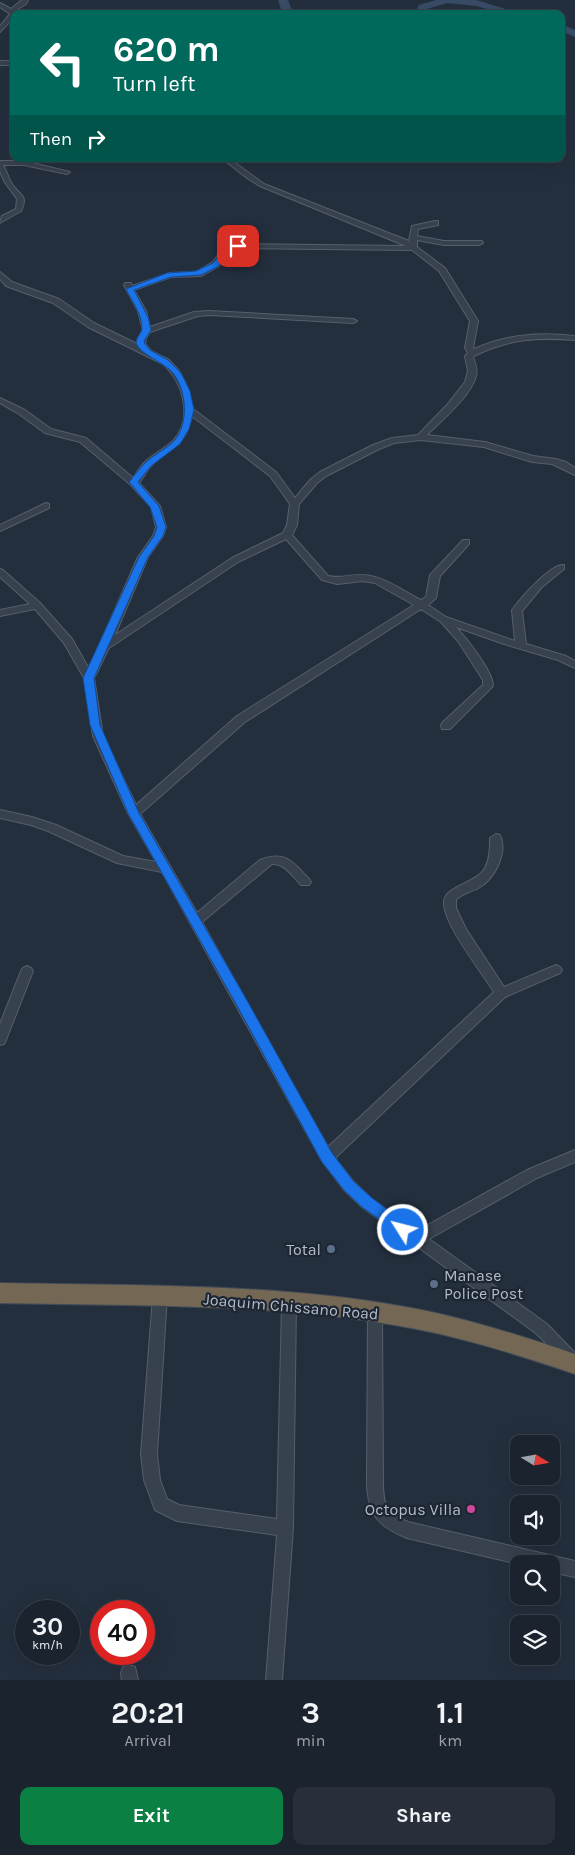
<!DOCTYPE html>
<style>
:root{--surface:#1b232e;--page:#282f3a;--text:#f1f3f6;--muted:#a0a4aa;--line:#39404a;--accent:#0b8043}
body{margin:0;font-family:Karla,sans-serif;background:var(--page);color:var(--text);height:100vh;display:flex;flex-direction:column;font-size:19px;white-space:nowrap}
*{box-sizing:border-box;margin:0}
p{font-size:16px;color:var(--muted)}
.icon{flex:none;width:28px;height:28px;fill:none;stroke:currentColor;stroke-width:2;stroke-linecap:round;stroke-linejoin:round}
.map{position:relative;height:1680px;overflow:hidden}
.sheet{display:flex;flex-direction:column;background:var(--surface);flex:1}
.sheet>*{flex:none}
.guide{position:absolute;left:10px;top:10px;width:555px;height:152px;border-radius:10px;box-shadow:0 5px 20px #0002,0 0 0 1px var(--line);background:#00695c;color:#fff;overflow:hidden}
.needle{width:32px;rotate:101deg}
.fabs{position:absolute;left:510px;top:1435px;display:grid;gap:10px}
.fabs a{display:grid;place-items:center;width:50px;height:50px;border-radius:10px;background:var(--surface);box-shadow:0 5px 20px #0002,0 0 0 1px var(--line);font-size:25px}
.speed{position:absolute;left:15px;top:1600px;display:flex;gap:10px;font-size:25px;font-weight:700;text-align:center}
.speed>*{display:grid;place-content:center;width:65px;height:65px;border-radius:50%;background:var(--surface);box-shadow:0 5px 20px #0002,0 0 0 1px var(--line);line-height:1}
.speed small{font-size:12px;font-weight:400}
.speed .limit{border:8px solid #d22;background:#fff;color:#111}
.pin{position:absolute;display:grid;place-items:center;width:42px;height:42px;color:#fff;margin:-21px;border-radius:10px;box-shadow:0 2px 8px #0006}
.me{position:absolute;width:55px;margin:-28px;rotate:306deg;stroke-linejoin:round;filter:drop-shadow(0 0 4px #0008)}
.turn{display:flex;align-items:center;gap:18px;height:105px;padding:0 20px;font-size:22px}
.turn .icon{width:65px;height:65px;stroke-width:2.5}
.turn b{display:block;font-size:35px;line-height:42px}
.then{display:flex;align-items:center;height:48px;padding:0 20px;background:#0003;gap:10px;font-size:19px}
.eta{display:flex;justify-content:space-evenly;align-items:center;height:85px;text-align:center}
.eta b{font-size:30px;font-weight:700;line-height:35px}
.cta{display:flex;gap:10px;margin-top:auto;padding:10px 20px}
.cta a{flex:1;height:58px;border-radius:10px;background:var(--accent);color:#fff;font-size:20px;font-weight:700;line-height:58px;text-align:center}
.cta a+a{background:var(--page);color:var(--text)}
.map>svg:first-child{display:block}
.lines{fill:none;stroke-linecap:round;stroke-linejoin:round}
.river{fill:#394c67;fill-rule:evenodd}
.minor-casing{stroke:#565f6c;stroke-width:2}
.highway-casing{stroke:#434c59;stroke-width:2}
.minor{fill:#38414e;fill-rule:evenodd}
.highway{fill:#746855;fill-rule:evenodd}
.route{fill:#1a73e8;stroke:#114b97}
.service-dot{fill:#5c6f8a;stroke:#1d2633;stroke-width:2}
.hotel-dot{fill:#d1479c;stroke:#1d2633;stroke-width:2}
.labels{text-anchor:middle;stroke-width:4.5;stroke-linejoin:round;paint-order:stroke}
.near-poi-label{font-size:16px;fill:#b4bcc9;stroke:#1d2633;text-anchor:end}
.near-street-label{font-size:16px;fill:#b4bcc9;stroke:#1d2633}
</style>
<div class="map">
<svg width="575" height="1680" viewBox="0 0 575 1680">
<rect width="100%" height="100%" fill="#242f3e"/>
<g class="lines">
<!-- river -->
<path class="river" d="M278 0H288L291 8 298 14 282 12Z
M436 0H476L523 14H505L476 6 447 3 427 9 424 14H414L419 5Z
M561 24 575 30V37L561 31Z"/>
<defs>
<path id="minor" d="M22 0H28L26 4 14 11 16 14H14V17L0 32V26L10 14 0 7V3L11 9Z
M0 61H14V65H0Z
M223 159H230L264 184 409 241 412 226 435 221H438V225L418 229 417 236 444 241H482L483 243 479 245H444L417 240V247L445 268 478 321 473 348 474 349C508 334 539 332 575 336V340C537 337 511 339 476 355L473 357C475 363 478 370 476 376 471 396 441 421 427 435L485 442 533 456 556 459 566 462 575 468V475L552 464 532 462 484 447 421 440 394 443 379 449 326 476 317 483 299 504 297 525 292 535 328 576C341 579 351 574 363 575 384 576 403 591 421 600L426 597 430 575 463 540H469V544L440 576 436 598 428 605 446 617 515 641 512 610C520 599 551 563 564 565V569L542 587 522 611 526 644 566 656 575 661V668L558 660 504 644 456 627C466 638 493 671 493 686L450 729H442L441 726 442 723 483 685V680L458 641 441 622 421 609 245 722 140 814 197 913 260 860C285 850 293 862 309 879L311 882 309 885H301C293 877 285 863 272 864L202 922 328 1147 494 992C482 972 442 923 444 901 446 886 477 883 485 868 490 859 490 848 490 838L496 834 500 835C508 852 495 878 480 887 472 892 462 893 456 900V908L466 929 504 987 556 965 560 967 562 970 560 973 505 997 335 1158 354 1182 372 1199 417 1231 527 1170 575 1150V1162L537 1178 429 1239 547 1324 575 1353V1370L570 1368 537 1334 415 1245 410 1244 409 1241 362 1207 344 1190 322 1161 162 872 117 863 48 831 31 825 0 818V810L32 817 56 825 123 856 156 862 128 813 93 736 84 678 64 643 35 609 0 616V610L30 604 0 577V569L3 570 40 603 72 639 89 669 138 557 153 536 156 527 151 507 131 485 80 442 45 433 19 414 0 403V398L25 410 51 429 86 438 133 478C137 473 140 467 145 462 153 454 165 449 173 441 194 419 183 382 163 364L88 327 53 303 6 286 0 279V272L12 282 59 299 94 323 137 344 138 338 143 330 138 311 124 285 125 283H131L132 286 170 273 196 272 213 262 223 248 231 244 406 246 260 186 247 178ZM235 248 412 250 439 271 470 321 465 348 468 353 465 356 468 371 465 382 447 405 418 435 392 438 373 445 320 472 311 479 295 498 276 472 193 409 186 384 179 371 169 360 151 351 145 344 146 338 150 332 198 316 209 315 353 323 357 321 353 319 209 311 194 312 150 327 146 311 134 290 171 277 201 276 219 266 229 252ZM192 416 270 476 290 504 287 525 283 533 232 558 115 635 148 557 163 536 166 527 160 506 139 483C143 478 146 472 150 467 169 446 185 449 192 416ZM286 539 322 580 337 584 363 581 375 583 414 605 237 716 136 805 103 736 94 678 109 648 238 562Z
M0 161H24L70 172 67 174 24 165H3C7 171 8 178 12 184 19 196 29 194 21 211L0 223 2 216 16 209 17 199 4 181 0 171Z
M46 503 49 504V508L0 531V525Z
M27 966 31 968 33 971 6 1040 4 1044 0 1045V1024L21 971 23 968Z
M160 1289 165 1291 167 1296 157 1454 160 1480 167 1499 179 1505 277 1519 282 1303 284 1298 289 1296 294 1298 296 1303 293 1528 282 1680H266L277 1535 177 1521 155 1510 144 1480 141 1454 153 1296 155 1291Z
M375 1305 380 1307 382 1312 383 1483C383 1506 387 1513 408 1522L575 1561V1577L551 1572V1564H519L407 1538C378 1526 368 1515 367 1483L368 1312 370 1307Z
M129 1665 135 1667 138 1680H122L121 1673 123 1667Z"/>
<path id="highway" d="M0 1283C133 1286 269 1283 400 1306 460 1316 518 1335 575 1354V1374C518 1355 460 1336 400 1326 269 1303 133 1306 0 1303Z"/>
</defs>
<!-- minor casing -->
<use href="#minor" class="minor-casing"/>
<!-- highway casing -->
<use href="#highway" class="highway-casing"/>
<!-- minor -->
<use href="#minor" class="minor"/>
<!-- highway -->
<use href="#highway" class="highway"/>
</g>
<!-- route -->
<path class="route" d="M228 245 238 244 242 246 233 249 219 266 201 275 171 277 134 290 148 317 151 330 144 341 145 344 150 350 168 360 181 373 190 391 194 410 189 429 180 444 151 466 138 482 159 506 166 527 163 536 148 557 94 678 100 725 139 813 245 997 332 1153 354 1182 372 1198 408 1225 410 1230 408 1234 403 1236 362 1207 344 1190 322 1162 236 1004 128 813 90 725 83 678 139 557 154 536 157 527 150 507 129 482C134 476 140 468 146 462 155 454 166 449 174 441 189 424 187 391 173 373 163 362 142 355 137 345 134 339 142 334 142 328 142 314 132 301 126 289L167 273 196 271 213 263Z"/>
<!-- markers -->
<g class="service-dot">
<circle cx="331" cy="1249" r="5"/>
<circle cx="434" cy="1284" r="5"/>
</g>
<circle class="hotel-dot" cx="471" cy="1509" r="5"/>
<g class="labels">
<!-- near-poi labels -->
<g class="near-poi-label">
<text x="321" y="1255">Total</text>
<text x="444" y="1281" text-anchor="start">Manase<tspan x="444" dy="18">Police Post</tspan></text>
<text x="461" y="1515">Octopus Villa</text>
</g>
<!-- near-street labels -->
<g class="near-street-label">
<text transform="translate(291 1306) rotate(5)" y="6">Joaquim Chissano Road</text>
</g>
</g>
</svg>
<div class="fabs">
<a><svg class="needle" viewBox="-14 -14 28 28"><path d="M0-13l5 13h-10z" fill="#e53935"/><path d="M0 13l5-13h-10z" fill="#a0a4aa"/></svg></a>
<a><svg class="icon" aria-label="sound" viewBox="0 0 24 24"><path d="M4 9h4l5-4v14l-5-4H4zM17 9q2 3 0 6"/></svg></a>
<a><svg class="icon" aria-label="search" viewBox="0 0 24 24"><circle cx="10" cy="10" r="6"/><path d="M15 15l6 6"/></svg></a>
<a><svg class="icon" aria-label="layers" viewBox="0 0 24 24"><path d="M12 4l9 5-9 5-9-5zM3 14l9 5 9-5"/></svg></a>
</div>
<div class="speed"><div>30<small>km/h</small></div><div class="limit">40</div></div>
<div class="pin" style="left:238px;top:246px;background:#d93025"><svg class="icon" aria-label="arrive" viewBox="0 0 24 24"><path d="M6 21V4h12l-3 4 3 4H6"/></svg></div>
<svg class="me" style="left:403px;top:1230px" viewBox="-20 -20 40 40"><circle r="17" fill="#1a73e8" stroke="#fff" stroke-width="3"/><path d="M0-11L8 9 0 5-8 9z" fill="#fff"/></svg>
<div class="guide">
<div class="turn"><svg class="icon" aria-label="left" viewBox="0 0 24 24"><path d="M17 20v-9H6M10 6l-5 5 5 5"/></svg><div><b>620 m</b>Turn left</div></div>
<div class="then">Then<svg class="icon" aria-label="right" viewBox="0 0 24 24"><path d="M7 20v-9h11M14 6l5 5-5 5"/></svg></div>
</div>
</div>
<section class="sheet">
<div class="eta">
<div><b>20:21</b><p>Arrival</p></div>
<div><b>3</b><p>min</p></div>
<div><b>1.1</b><p>km</p></div>
</div>
<div class="cta"><a>Exit</a><a>Share</a></div>
</section>
